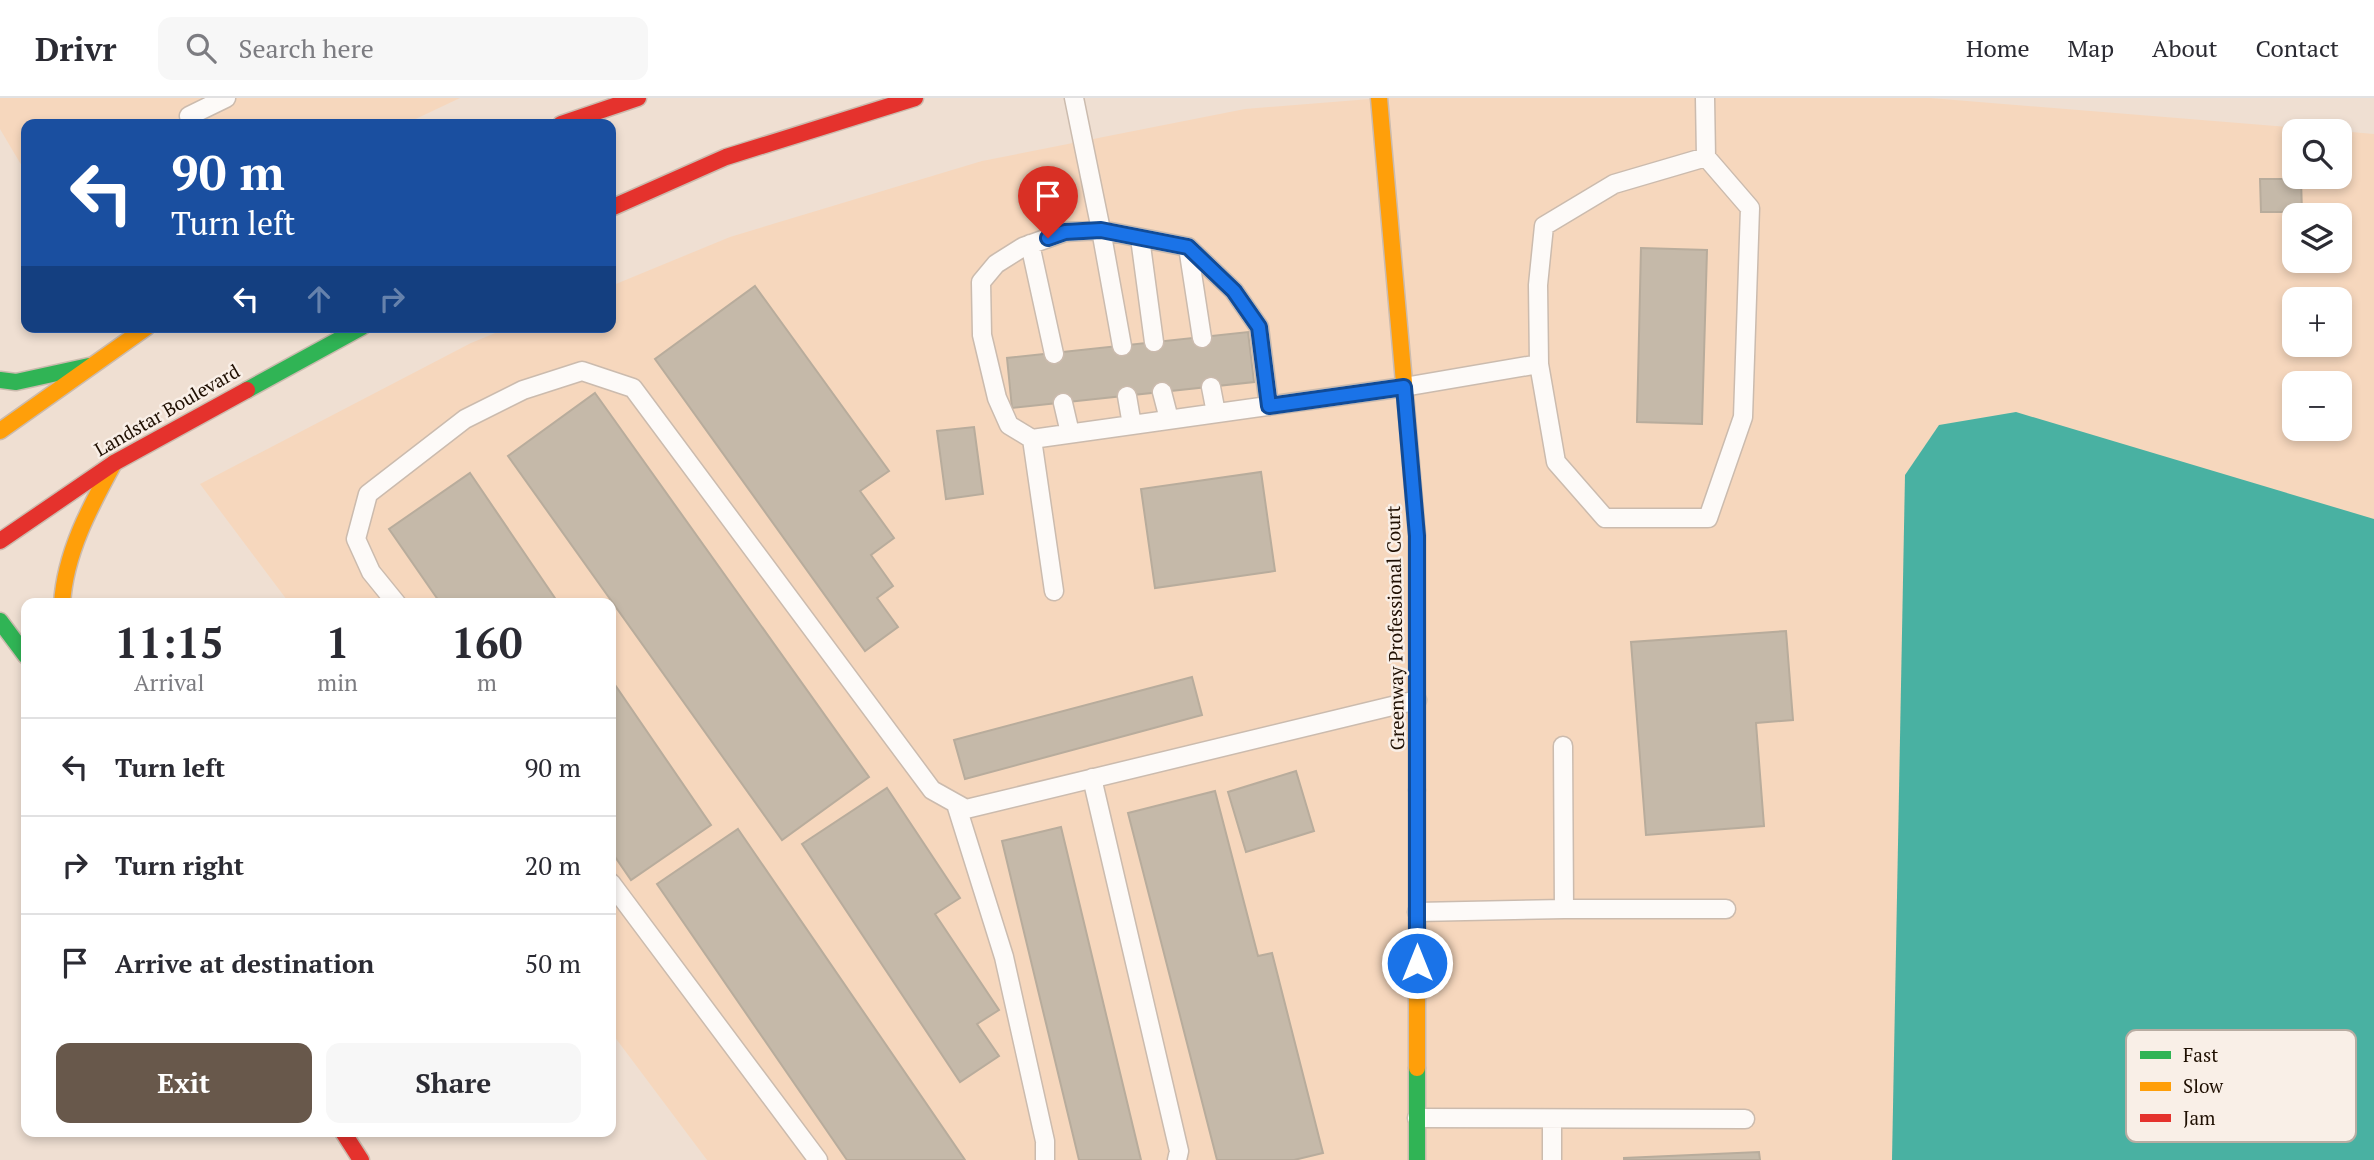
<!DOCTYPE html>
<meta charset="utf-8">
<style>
:root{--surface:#fff;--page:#f7f7f7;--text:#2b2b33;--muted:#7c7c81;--line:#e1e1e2;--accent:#68584b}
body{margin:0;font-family:"PT Serif",serif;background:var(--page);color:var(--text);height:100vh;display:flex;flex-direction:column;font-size:26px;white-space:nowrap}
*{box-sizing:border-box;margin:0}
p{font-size:23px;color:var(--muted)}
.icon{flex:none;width:38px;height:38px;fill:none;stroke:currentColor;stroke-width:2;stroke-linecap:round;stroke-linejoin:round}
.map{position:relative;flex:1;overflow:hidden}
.side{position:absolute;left:21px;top:500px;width:595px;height:539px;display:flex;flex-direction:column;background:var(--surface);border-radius:14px;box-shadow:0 4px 10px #0003}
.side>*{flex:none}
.guide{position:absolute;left:21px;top:21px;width:595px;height:214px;border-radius:14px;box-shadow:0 4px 10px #0003;background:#1a4fa0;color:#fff;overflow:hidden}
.tools{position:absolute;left:2282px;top:21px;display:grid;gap:14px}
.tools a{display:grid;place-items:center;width:70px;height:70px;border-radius:14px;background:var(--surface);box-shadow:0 4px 10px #0003;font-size:35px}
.pin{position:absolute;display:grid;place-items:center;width:60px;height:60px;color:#fff;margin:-72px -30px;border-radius:50% 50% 50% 0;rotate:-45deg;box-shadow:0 0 7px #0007}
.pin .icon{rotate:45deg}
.me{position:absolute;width:77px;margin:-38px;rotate:0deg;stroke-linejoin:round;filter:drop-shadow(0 0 5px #0008)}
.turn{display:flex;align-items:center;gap:24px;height:147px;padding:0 35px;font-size:32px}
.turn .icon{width:91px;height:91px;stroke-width:2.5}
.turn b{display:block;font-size:49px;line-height:60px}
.lanes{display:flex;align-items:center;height:66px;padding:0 35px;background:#0003;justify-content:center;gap:35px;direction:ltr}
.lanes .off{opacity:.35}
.eta{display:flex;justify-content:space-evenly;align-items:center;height:119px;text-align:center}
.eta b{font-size:42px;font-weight:700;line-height:49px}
.cta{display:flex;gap:14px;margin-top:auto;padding:14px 35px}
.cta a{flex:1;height:80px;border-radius:14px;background:var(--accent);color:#fff;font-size:28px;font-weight:700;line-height:80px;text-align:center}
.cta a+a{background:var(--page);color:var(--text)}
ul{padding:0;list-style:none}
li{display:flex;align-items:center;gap:21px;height:98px;padding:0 35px;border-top:2px solid var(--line)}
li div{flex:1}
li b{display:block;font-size:26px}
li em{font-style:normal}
header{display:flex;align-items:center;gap:42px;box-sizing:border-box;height:98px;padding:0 35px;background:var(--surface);border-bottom:2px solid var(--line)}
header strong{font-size:33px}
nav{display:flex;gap:38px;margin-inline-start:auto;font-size:24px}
.search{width:490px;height:63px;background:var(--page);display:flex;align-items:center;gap:18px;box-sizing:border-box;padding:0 24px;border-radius:14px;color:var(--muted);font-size:26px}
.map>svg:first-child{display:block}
.built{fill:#f6d7bd;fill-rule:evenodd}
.water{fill:#49b1a2}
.building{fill:#c5b9a9;stroke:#b8ac9c;stroke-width:2}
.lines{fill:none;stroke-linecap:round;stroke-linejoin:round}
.lane-casing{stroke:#cbbbae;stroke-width:21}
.fast-casing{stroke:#cbbbae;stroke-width:19}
.slow-casing{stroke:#cbbbae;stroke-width:19}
.jam-casing{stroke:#cbbbae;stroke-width:19}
.lane{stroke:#fdfaf8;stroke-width:18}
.fast{stroke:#30b455;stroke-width:16}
.slow{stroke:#ff9f0a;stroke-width:16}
.jam{stroke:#e5322d;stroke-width:16}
.route-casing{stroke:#114b97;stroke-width:18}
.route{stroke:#1a73e8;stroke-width:12}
.labels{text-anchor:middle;stroke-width:5;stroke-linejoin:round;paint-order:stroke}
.street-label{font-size:19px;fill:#1f0f02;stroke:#f9efe7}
.key{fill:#f9efe7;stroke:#b8aca2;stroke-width:2}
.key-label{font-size:19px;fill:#1f0f02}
</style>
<header>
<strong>Drivr</strong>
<div class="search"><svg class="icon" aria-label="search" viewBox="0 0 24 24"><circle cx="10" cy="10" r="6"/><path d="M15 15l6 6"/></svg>Search here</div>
<nav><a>Home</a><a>Map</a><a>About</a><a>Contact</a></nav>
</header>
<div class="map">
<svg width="2374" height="1062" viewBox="0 0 2374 1062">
<rect width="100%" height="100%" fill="#efdfd2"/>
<!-- built -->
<path class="built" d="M0 0H460L405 26H26V75L0 31Z
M1383 0H1930L2338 33H2294V79H2340V33L2374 36V1062H707L611 934V506H290L200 386 471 245 510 229H611V188L730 139 982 63 1245 11ZM2294 117H2340V163H2294ZM2294 201H2340V247H2294ZM2294 285H2340V331H2294Z"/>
<!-- water -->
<path class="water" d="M2016 314 2374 421V1062H1892L1905 377 1939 327Z"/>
<!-- building -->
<path class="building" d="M2260 81H2301L2302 114H2261Z
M1641 150 1707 152 1702 326 1637 324Z
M755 188 889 373 860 393 894 440 871 457 893 488 877 500 898 529 865 553 655 261Z
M1248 234 1254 284 1012 310 1007 260Z
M595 295 869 679 782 742 508 358Z
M974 329 983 396 946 401 937 333Z
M1261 374 1275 473 1155 490 1141 391Z
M470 375 559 506H441L389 431Z
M1786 533 1793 622 1756 625 1764 728 1646 737 1631 544Z
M1192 579 1202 617 965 681 954 642Z
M611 581 711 727 631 782 611 753Z
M1296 673 1314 733 1246 754 1228 694Z
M887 690 960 800 935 816 999 912 977 926 999 958 960 984 802 746Z
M1215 693 1258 858 1272 855 1323 1055 1294 1062H1217L1128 715Z
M1061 729 1141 1062H1079L1002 743Z
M738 731 965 1062H847L657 786Z
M1759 1054 1760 1062H1624V1060Z"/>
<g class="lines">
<defs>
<path id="lane" d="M1074 0 1101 132 1122 248
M1705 0 1706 59 1750 110 1743 319 1708 420H1605L1556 364 1539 266 1538 187 1544 128 1614 86 1706 59
M189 18 226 0
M1140 140 1154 244
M1030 146 1054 256
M1188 149 1202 240
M1211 289 1216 315
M1162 294 1169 321
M1127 298 1132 327 1404 289 1539 266
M1063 305 1070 335
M1032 341 1132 327
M1054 493 1032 341 1009 327 997 300 982 237 981 184 996 166 1023 149 1065 134 1101 132 1188 149 1234 193 1259 229 1269 308
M397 506 371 474 356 441 368 396 465 321 523 292 582 273 633 290 932 692 966 711 1417 602
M1092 680 1179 1053 1177 1062
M956 706 1004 859 1045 1043V1062
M611 785 818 1062
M1564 811H1726
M1417 814 1564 811 1563 648
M1417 1020 1745 1021
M1552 1021V1062"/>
<path id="fast" d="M0 282 16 284 89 268
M247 292 362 229
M0 523 26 558
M1417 970V1062"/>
<path id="slow" d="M1379 0 1405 296
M0 333 147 229
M62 506C65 455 90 409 114 365
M1417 692V970"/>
<path id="jam" d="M561 26 638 0
M611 110 726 59 915 0
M1405 296 1417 437V692
M0 443 114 365 247 292
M343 1034 361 1062"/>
</defs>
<!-- lane casing -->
<use href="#lane" class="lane-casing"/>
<!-- fast casing -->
<use href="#fast" class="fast-casing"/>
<!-- slow casing -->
<use href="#slow" class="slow-casing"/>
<!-- jam casing -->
<use href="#jam" class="jam-casing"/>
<!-- lane -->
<use href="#lane" class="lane"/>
<!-- fast -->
<use href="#fast" class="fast"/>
<!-- slow -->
<use href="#slow" class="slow"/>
<!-- jam -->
<use href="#jam" class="jam"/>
</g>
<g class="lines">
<defs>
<path id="route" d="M1048 140 1065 134 1101 132 1188 149 1234 193 1259 229 1269 308 1404 289 1417 438V865"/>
</defs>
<!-- route casing -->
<use href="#route" class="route-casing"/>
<!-- route -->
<use href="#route" class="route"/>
</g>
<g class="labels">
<!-- street labels -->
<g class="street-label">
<text transform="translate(167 312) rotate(-30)" y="7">Landstar Boulevard</text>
<text transform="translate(1395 530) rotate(-91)" y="7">Greenway Professional Court</text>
</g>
</g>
<!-- legend -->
<rect x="2126" y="932" width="230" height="112" rx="10" class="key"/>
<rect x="2140" y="953" width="31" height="8" fill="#30b455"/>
<rect x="2140" y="984" width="31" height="9" fill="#ff9f0a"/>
<rect x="2140" y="1016" width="31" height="8" fill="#e5322d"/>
<g class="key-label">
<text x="2183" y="964">Fast</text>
<text x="2183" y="995">Slow</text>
<text x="2183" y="1027">Jam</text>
</g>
</svg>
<div class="tools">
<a><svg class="icon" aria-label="search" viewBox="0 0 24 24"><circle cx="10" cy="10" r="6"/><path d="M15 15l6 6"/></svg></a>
<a><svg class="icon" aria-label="layers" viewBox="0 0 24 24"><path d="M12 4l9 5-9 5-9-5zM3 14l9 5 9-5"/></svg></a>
<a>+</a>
<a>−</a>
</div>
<div class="pin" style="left:1048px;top:140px;background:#d93025"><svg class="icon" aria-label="arrive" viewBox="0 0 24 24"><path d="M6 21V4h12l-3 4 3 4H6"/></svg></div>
<svg class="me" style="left:1417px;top:865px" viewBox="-20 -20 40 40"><circle r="17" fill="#1a73e8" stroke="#fff" stroke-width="3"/><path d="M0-11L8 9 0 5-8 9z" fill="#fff"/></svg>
<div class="guide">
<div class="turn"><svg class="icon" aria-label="left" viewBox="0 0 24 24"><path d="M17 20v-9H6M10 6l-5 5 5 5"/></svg><div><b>90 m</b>Turn left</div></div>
<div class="lanes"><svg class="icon" aria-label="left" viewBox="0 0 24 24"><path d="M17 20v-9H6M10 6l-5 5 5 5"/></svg><svg class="icon off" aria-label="ahead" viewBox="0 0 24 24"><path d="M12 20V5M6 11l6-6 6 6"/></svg><svg class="icon off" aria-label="right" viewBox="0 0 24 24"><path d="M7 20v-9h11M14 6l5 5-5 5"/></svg></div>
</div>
<section class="side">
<div class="eta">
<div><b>11:15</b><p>Arrival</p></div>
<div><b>1</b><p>min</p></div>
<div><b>160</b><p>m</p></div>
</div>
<ul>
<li><svg class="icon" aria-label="left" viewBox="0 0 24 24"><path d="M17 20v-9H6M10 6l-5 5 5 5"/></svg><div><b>Turn left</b></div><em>90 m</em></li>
<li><svg class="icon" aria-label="right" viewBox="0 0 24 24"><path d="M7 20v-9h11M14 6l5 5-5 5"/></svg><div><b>Turn right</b></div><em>20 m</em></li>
<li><svg class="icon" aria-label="arrive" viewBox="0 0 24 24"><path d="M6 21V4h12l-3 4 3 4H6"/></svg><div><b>Arrive at destination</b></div><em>50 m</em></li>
</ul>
<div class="cta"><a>Exit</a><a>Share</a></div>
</section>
</div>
